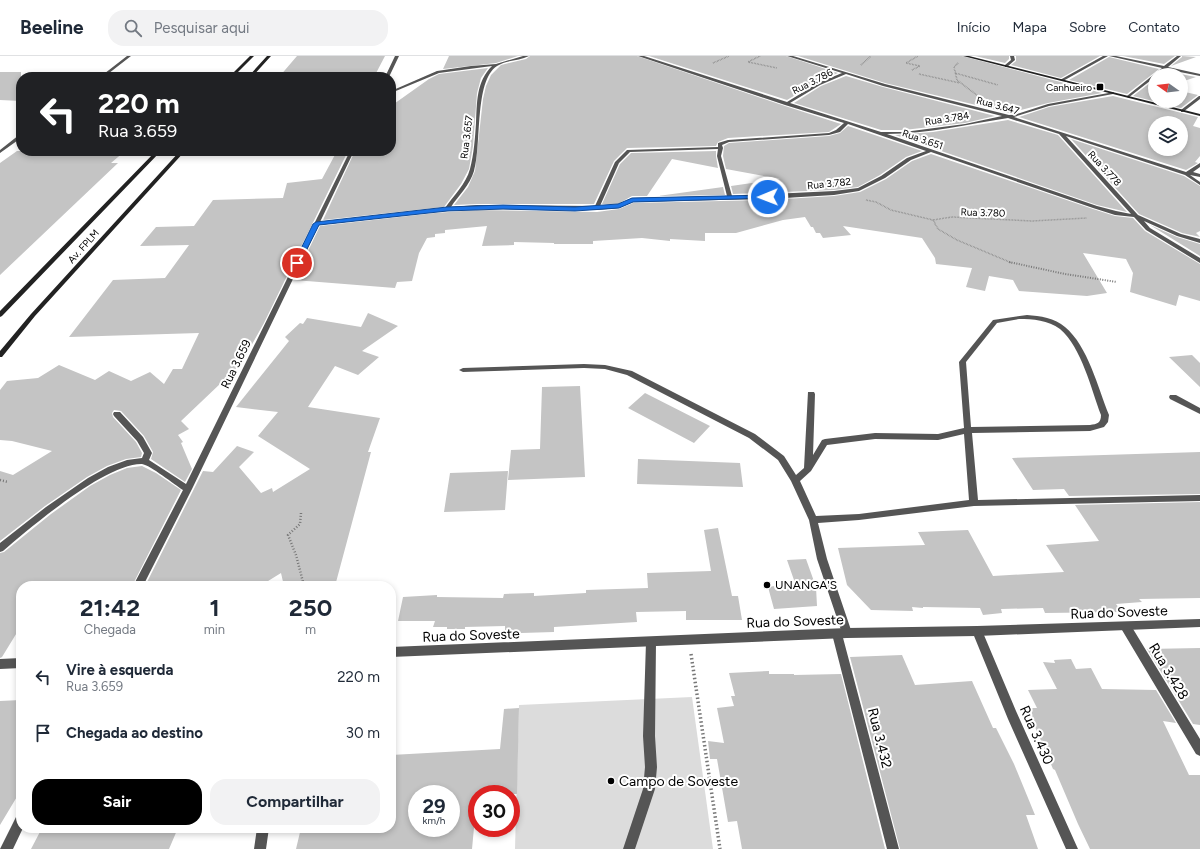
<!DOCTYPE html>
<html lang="pt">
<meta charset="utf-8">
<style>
:root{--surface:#fff;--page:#f2f2f3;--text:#1f2937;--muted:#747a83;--line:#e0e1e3;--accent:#000}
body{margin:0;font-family:Figtree,sans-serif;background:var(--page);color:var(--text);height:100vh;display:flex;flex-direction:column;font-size:15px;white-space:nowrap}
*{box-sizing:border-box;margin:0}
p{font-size:13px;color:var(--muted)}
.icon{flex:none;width:22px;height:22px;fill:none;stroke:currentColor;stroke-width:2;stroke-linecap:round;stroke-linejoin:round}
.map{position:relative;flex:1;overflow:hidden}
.sheet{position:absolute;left:16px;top:525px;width:380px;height:252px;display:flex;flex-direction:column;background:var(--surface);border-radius:16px;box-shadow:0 2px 6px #0003}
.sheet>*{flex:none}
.banner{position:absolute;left:16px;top:16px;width:380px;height:84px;border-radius:16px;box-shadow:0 2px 6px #0003;background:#202124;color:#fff;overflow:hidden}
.needle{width:26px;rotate:284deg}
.fabs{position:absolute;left:1148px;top:12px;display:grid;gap:8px}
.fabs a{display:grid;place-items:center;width:40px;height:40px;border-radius:50%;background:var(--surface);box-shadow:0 2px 6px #0003;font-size:20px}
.speed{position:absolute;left:408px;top:729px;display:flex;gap:8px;font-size:20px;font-weight:700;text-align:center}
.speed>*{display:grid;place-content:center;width:52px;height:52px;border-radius:50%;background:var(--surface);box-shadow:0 2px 6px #0003;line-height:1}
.speed small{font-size:10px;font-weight:400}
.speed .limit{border:6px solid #d22;background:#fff;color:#111}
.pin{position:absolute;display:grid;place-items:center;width:34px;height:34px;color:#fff;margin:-17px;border:2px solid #fff;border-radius:50%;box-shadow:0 1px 4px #0007}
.me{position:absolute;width:44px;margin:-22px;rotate:269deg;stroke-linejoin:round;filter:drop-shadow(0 0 3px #0008)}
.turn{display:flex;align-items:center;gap:14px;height:84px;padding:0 16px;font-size:18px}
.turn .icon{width:52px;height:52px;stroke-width:2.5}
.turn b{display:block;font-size:28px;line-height:34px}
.eta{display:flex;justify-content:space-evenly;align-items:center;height:68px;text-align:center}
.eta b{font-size:24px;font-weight:700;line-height:28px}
.button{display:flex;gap:8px;margin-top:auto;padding:8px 16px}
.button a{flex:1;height:46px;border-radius:16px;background:var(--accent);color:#fff;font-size:16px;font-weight:700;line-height:46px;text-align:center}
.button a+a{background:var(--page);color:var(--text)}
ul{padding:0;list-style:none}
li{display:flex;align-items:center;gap:12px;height:56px;padding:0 16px}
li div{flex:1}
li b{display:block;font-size:15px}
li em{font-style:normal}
header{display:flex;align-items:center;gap:24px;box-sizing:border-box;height:56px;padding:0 20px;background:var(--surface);border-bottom:1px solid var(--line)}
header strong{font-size:19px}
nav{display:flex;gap:22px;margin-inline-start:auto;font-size:14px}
.search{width:280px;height:36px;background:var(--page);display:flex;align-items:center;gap:10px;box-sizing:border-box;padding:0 14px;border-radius:16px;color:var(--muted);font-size:15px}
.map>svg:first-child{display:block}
.green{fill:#dcdcdc}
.building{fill:#c4c4c4;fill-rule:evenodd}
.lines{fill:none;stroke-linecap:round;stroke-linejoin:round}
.path-far3{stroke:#777;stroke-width:1.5;stroke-dasharray:0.5 1;stroke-linecap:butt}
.path-far2{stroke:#777;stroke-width:2;stroke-dasharray:1 1.5;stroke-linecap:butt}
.path-far1{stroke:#777;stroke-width:2.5;stroke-dasharray:1 2;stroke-linecap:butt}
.path{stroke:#777;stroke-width:3.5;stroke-dasharray:1.5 2.5;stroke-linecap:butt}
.service{fill:#555;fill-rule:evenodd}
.minor{fill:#555;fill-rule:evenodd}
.tertiary{fill:#555;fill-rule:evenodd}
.secondary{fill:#222;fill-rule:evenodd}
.route{fill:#1a73e8;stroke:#114b97}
.poi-dot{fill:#000;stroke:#fff;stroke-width:1.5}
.labels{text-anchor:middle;stroke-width:4;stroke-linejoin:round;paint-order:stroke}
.far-street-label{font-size:10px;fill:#000;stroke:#fff}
.far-poi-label{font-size:10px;fill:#000;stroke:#fff;text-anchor:end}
.street-label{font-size:12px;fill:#000;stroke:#fff}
.poi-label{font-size:12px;fill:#000;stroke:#fff;text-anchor:start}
.near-street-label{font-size:14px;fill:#000;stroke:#fff}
.near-poi-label{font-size:14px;fill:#000;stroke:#fff;text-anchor:start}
</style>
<header>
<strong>Beeline</strong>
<div class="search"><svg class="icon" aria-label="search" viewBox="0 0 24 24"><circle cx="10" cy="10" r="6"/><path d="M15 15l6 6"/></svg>Pesquisar aqui</div>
<nav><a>Início</a><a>Mapa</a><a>Sobre</a><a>Contato</a></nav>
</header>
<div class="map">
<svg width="1200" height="793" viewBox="0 0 1200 793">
<rect width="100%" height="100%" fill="#fff"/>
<!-- green -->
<path class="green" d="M692 641 713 793H515L519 649Z"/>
<!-- building -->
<path class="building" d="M297 0H385L374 21H279Z
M449 0H518L496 7 443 13Z
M530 0H637L785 50 841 68 829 76 728 82 718 86 716 90 627 92 614 105 594 148H477L454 149 468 131 475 115 483 43 486 30 491 19 501 9 526 3Z
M649 0H786L838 17 817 26 787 44Z
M798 0H962L1102 37 1048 47 1009 57 885 27Z
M975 0H1009V3L1005 7Z
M1016 0H1100L1061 22 1011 9 1016 5Z
M1123 0H1175L1164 8Z
M1182 0 1196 1 1171 10 1182 1Z
M1109 1 1159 13 1127 38 1069 24Z
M488 12 481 22 477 37 473 90 469 113 461 128 444 151 323 164 355 95H391V50L429 23 439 18Z
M1165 15 1196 21 1181 26V19H1160Z
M0 16H21V45L0 44Z
M846 20 883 31 995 60 965 67 904 74H881L794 47 821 30Z
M1155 23V45H1181V35L1198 39 1181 52 1133 40Z
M1113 40 1198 61 1193 70 1200 72V100L1195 106 1198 107 1186 114 1019 61 1049 51ZM1155 67H1181V93H1155Z
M1008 64 1058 79 1127 156 1097 149 895 79 933 76Z
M848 70 922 95 906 101 880 119 858 131 834 134 733 138 731 130 780 123 726 113 723 100 724 90 729 87 829 80 840 77Z
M1071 83 1184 120 1200 130V175L1196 177 1200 181 1182 177 1139 158Z
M17 95H125L111 107H118L0 219V107Z
M337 95H348L264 267 241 308 181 365 189 373 178 379 183 386 181 387 192 413 185 426 151 403 153 396 144 380 121 355 114 354 112 357 113 361 136 386 142 397 141 401 126 403 107 410 87 421 45 450 0 485V415L13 419 52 395 12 385 0 384V334L7 325 38 322 59 309 95 324 109 315 131 325 150 316 164 328 173 313H182L199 277 69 281 113 224 165 222 189 189 140 190 156 171 194 170 213 144 283 142 287 127 322 123Z
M716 95V100L718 112 672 103 647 140H632L618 148H602L620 108 631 97Z
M931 98 1093 153 1115 160 1133 162 1145 175 1200 208V245L1179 239 1176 250 1130 236 1133 217 1126 203 1083 197 1107 237 1087 240 1019 235 1013 224 989 220 985 235 966 231 972 212 936 208 935 202 922 182 843 170 851 179 823 182 820 177H816L813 171H811L805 161 783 164 736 177H705V185L670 183V185L642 182 593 185V188H554V187L514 186V189L482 190 487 170 445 174V177L435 178V181L427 182 419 197 412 225 397 226 395 232 294 224 320 170 435 157 477 154 597 156 619 153 633 147 768 144 834 140 860 136 886 123 912 105Z
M723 131 725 139 658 140Z
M1150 169 1177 181 1200 188V200Z
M368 257 398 270 362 295 379 301 358 319 335 310 308 351 380 362 368 396H371L335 530H284L281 517 260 530H145L203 415 213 416 237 390 254 396 239 411 261 437 272 432 273 436 310 413 258 380 278 356 236 351 289 285 285 281 300 267 303 268 307 262 361 271Z
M1192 299 1200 307V331L1169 301Z
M580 330 585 421 508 424 511 394 540 393 542 331Z
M645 337 710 370 694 387 628 352Z
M1200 396V438L1069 440 1064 433 1033 434 1012 402Z
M638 403 740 407 743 431 637 428Z
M142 410 156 417 181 434 132 530H21V570L2 601 0 602V497L4 496 51 458 90 430 110 419 127 412Z
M508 415 505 454 444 456 450 417Z
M1200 446V542L1139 543 1142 546 1116 548 1122 556 1045 557 1043 552 1001 553 1002 557 983 559 980 552 923 551V552L912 551 913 555 871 554 847 529 838 492 925 489 918 476 968 474 993 520 1064 516 1046 489 1099 485 1075 449Z
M718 472 732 540H738L742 564H686V555L636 556 637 566 554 571V576L521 577H505V570L465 571V573H447V571H433L435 565H398L403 541 437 539V541L503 542 504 538 534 537V540L586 537V534L648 532 647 517 711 515 704 474Z
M806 503 816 531 817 550 774 553 768 531 795 527 787 504Z
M1200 592V669L1193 668 1147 593Z
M902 599 915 629 972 625 993 672H996L1014 708 1035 759H1026L1038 793H900L850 601Z
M1071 603 1076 613 1091 612 1102 633 1156 634 1176 667 1163 665 1189 719H1200V793H1090L1078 768 1055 714 1053 713 1027 652H1037L1028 634 1057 633 1043 606 1055 607 1054 604Z
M769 615V618H794V619L841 618 885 793H742L737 765 728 766 717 703H710L708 685 724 687 717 652 734 650 731 640H735L729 617Z
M21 644V734L0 769V645Z
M519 652 517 738H477V761H475L472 793H296L301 772H391V699L500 693 504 653ZM417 738H451V772H417Z
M42 772H178L169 793H31Z"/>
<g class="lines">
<!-- path-far3 -->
<path class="path-far3" d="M760 0 748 6 777 12
M713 7 729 0
M958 7 954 11 957 24 978 40
M861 9 871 0
M912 14 920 10 906 7 918 0
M955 17 998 29
M919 18 960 27
M866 144 876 146 891 154 933 164 952 161 1032 165 1087 162
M933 164 938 173 957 184 1012 207"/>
<!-- path-far2 -->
<path class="path-far2" d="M1009 206 1065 218 1117 226"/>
<!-- path-far1 -->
<path class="path-far1" d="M0 424 8 426
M301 457 300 468 288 479 296 499 304 530"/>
<!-- path -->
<path class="path" d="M691 598 720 793"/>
<!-- service -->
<path class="service" d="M1027 259C1040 260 1055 262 1065 271 1088 290 1098 332 1109 359L1108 366 1104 371 1090 375 972 377 978 444 1200 439V445L974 450 859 464 818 467 827 503 852 577 851 580 847 582 843 580 842 577 817 503 809 464 791 425 778 404 749 382 627 319 605 313 584 312 463 316 459 314 463 312 584 308 605 309 632 315 755 378 784 400 796 419 804 412 808 336H814L815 338 813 399 822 384 825 383 875 377 938 378 964 372 959 306 993 264ZM1019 263C1033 263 1048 264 1060 273 1082 292 1091 333 1101 359 1101 367 1097 368 1090 369L971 371 966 306 997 267ZM964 378 969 444 859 458 816 460 800 425 811 415 827 389 875 383 938 384Z
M1170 339H1176L1200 352V358L1170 343 1169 341Z
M651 581 655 583 656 586 655 680 657 711 655 733 635 793H623L643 733 645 711 643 680 646 586 647 583Z"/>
<!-- minor -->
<path class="minor" d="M127 0H131L104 21H100Z
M395 0H399L389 21H385Z
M523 0H529C519 5 506 4 497 10 474 25 482 89 474 115 470 129 458 140 451 151L477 149 595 150 615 106 627 94 718 91V87L728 84 829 77 836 74 844 67 785 49 638 0H644L787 46 818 27 842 17 787 0H793L885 28 1009 59 1017 58 1048 48 1114 36 1113 38 1049 50 1014 61 1186 116 1200 107V111L1193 116 1200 118V121L1190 119 1200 126V129L1185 119 1066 80 1138 159 1181 178 1200 183V187L1177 180 1144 165 1150 172 1200 202V207L1146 174 1134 161 1115 159 1093 152 931 96 911 104 885 122 859 135 834 139 768 143 633 146 619 152 597 154 477 153 435 156 319 169 192 433 143 530H133L183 434C175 429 150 409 142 408 106 407 31 471 3 495L0 496V487L46 451 88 422 108 411 127 404 142 402 144 397 137 385 114 360 113 358 114 356H120L143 381 152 397 149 404 186 428 350 95H354L320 166 445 152C454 139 466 128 470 113 474 98 475 82 476 67 477 47 476 26 492 10L439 17 391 37V35L437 15 471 10 496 8ZM846 18 883 30 1002 60 965 68 904 76H881L790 47 820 29ZM1008 62 1059 78 1131 158 1116 155 1097 150 887 78C928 78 968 68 1008 62ZM848 68 926 95 907 102 881 120 858 132 834 135 732 140 721 100 723 92 722 89 729 86 829 79 840 76ZM718 93 717 100 727 140 632 142 618 149 600 150 619 107 630 96Z
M1010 0H1014L1015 4 1007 11H1005V9L1011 4Z
M1103 0H1108L1063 25 1060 24Z
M1109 0H1116L1164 10 1177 0H1181L1168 11 1200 18V20L1165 13 1158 19H1155V21L1128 42 1127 40 1162 12Z
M1199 40H1200V43L1183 56H1181V54Z
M19 79H21V82L0 97V94Z
M1126 566 1130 568 1200 683V700L1196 698 1122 574 1121 571 1122 568Z
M977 570 981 572 1016 655 1078 793H1066L1008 663 972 575 973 572Z
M837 573 841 575 842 578 899 793H887L832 578 833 575Z
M21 757V772H23L13 793H0L17 759Z
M257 772H269L266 793H254Z"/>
<!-- tertiary -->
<path class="tertiary" d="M1200 563V571L977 580 847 582 391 601V591L847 572 977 570Z
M21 602V612L0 613V603Z"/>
<!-- secondary -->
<path class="secondary" d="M250 0H254L233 21H229Z
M267 0H271L252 21H248Z
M963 0H969L1200 58V60Z
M156 95H161L2 260 0 261V255Z
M180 95H185L35 260 2 301H0V295L31 258Z"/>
</g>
<!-- route -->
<path class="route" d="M768 139 770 140V142L633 146 619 152 575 155 503 153 447 155 319 169 300 207 297 209 294 207 313 168 316 166 447 151 503 149 575 151 618 148 632 142Z"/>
<!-- markers -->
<g class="poi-dot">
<rect x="1096" y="27" width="8" height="8" rx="2"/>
<circle cx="767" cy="529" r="4"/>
<circle cx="611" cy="725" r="4"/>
</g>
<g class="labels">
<!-- far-street labels -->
<g class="far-street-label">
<text transform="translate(812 25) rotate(-27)" y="4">Rua 3.786</text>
<text transform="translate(998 49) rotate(15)" y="4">Rua 3.647</text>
<text transform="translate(947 62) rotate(-9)" y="4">Rua 3.784</text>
<text transform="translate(466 81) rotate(-83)" y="4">Rua 3.657</text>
<text transform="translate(923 83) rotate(19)" y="4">Rua 3.651</text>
<text transform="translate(1105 112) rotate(47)" y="4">Rua 3.778</text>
<text transform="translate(829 127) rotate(-6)" y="4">Rua 3.782</text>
<text transform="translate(983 156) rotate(2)" y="4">Rua 3.780</text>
<text transform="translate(83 190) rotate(-48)" y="4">Av. FPLM</text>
</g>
<!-- far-poi labels -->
<g class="far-poi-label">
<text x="1092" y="35">Canhueiro</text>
</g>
<!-- street labels -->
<g class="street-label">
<text transform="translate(236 308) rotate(-64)" y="4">Rua 3.659</text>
</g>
<!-- poi labels -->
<g class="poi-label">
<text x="775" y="533">UNANGA'S</text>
</g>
<!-- near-street labels -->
<g class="near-street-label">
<text transform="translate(1119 556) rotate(-2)" y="5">Rua do Soveste</text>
<text transform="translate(795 565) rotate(-2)" y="5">Rua do Soveste</text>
<text transform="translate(471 579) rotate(-2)" y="5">Rua do Soveste</text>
<text transform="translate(1169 615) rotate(59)" y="5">Rua 3.428</text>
<text transform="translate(1037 679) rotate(66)" y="5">Rua 3.430</text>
<text transform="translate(880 682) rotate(76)" y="5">Rua 3.432</text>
</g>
<!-- near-poi labels -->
<g class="near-poi-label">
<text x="619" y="730">Campo de Soveste</text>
</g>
</g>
</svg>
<div class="fabs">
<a><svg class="needle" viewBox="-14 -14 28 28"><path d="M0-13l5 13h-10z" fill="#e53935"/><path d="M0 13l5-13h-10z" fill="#747a83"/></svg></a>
<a><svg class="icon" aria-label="layers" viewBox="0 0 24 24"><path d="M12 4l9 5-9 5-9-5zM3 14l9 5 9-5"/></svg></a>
</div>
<div class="speed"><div>29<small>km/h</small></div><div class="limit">30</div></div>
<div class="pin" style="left:297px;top:207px;background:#d93025"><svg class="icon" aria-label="arrive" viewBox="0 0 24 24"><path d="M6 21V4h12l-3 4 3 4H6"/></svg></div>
<svg class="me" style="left:768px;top:141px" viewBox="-20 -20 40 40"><circle r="17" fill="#1a73e8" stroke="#fff" stroke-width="3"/><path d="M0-11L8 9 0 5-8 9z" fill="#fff"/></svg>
<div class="banner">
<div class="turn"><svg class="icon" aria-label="left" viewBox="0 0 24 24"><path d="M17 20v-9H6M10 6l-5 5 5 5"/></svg><div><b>220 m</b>Rua 3.659</div></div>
</div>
<section class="sheet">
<div class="eta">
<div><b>21:42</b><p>Chegada</p></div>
<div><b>1</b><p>min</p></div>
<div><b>250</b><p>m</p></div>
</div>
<ul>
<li><svg class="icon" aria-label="left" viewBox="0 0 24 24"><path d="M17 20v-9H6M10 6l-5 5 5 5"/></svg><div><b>Vire à esquerda</b><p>Rua 3.659</p></div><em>220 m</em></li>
<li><svg class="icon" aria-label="arrive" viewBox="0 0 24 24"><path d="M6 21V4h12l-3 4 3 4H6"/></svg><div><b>Chegada ao destino</b></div><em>30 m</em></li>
</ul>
<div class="button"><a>Sair</a><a>Compartilhar</a></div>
</section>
</div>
